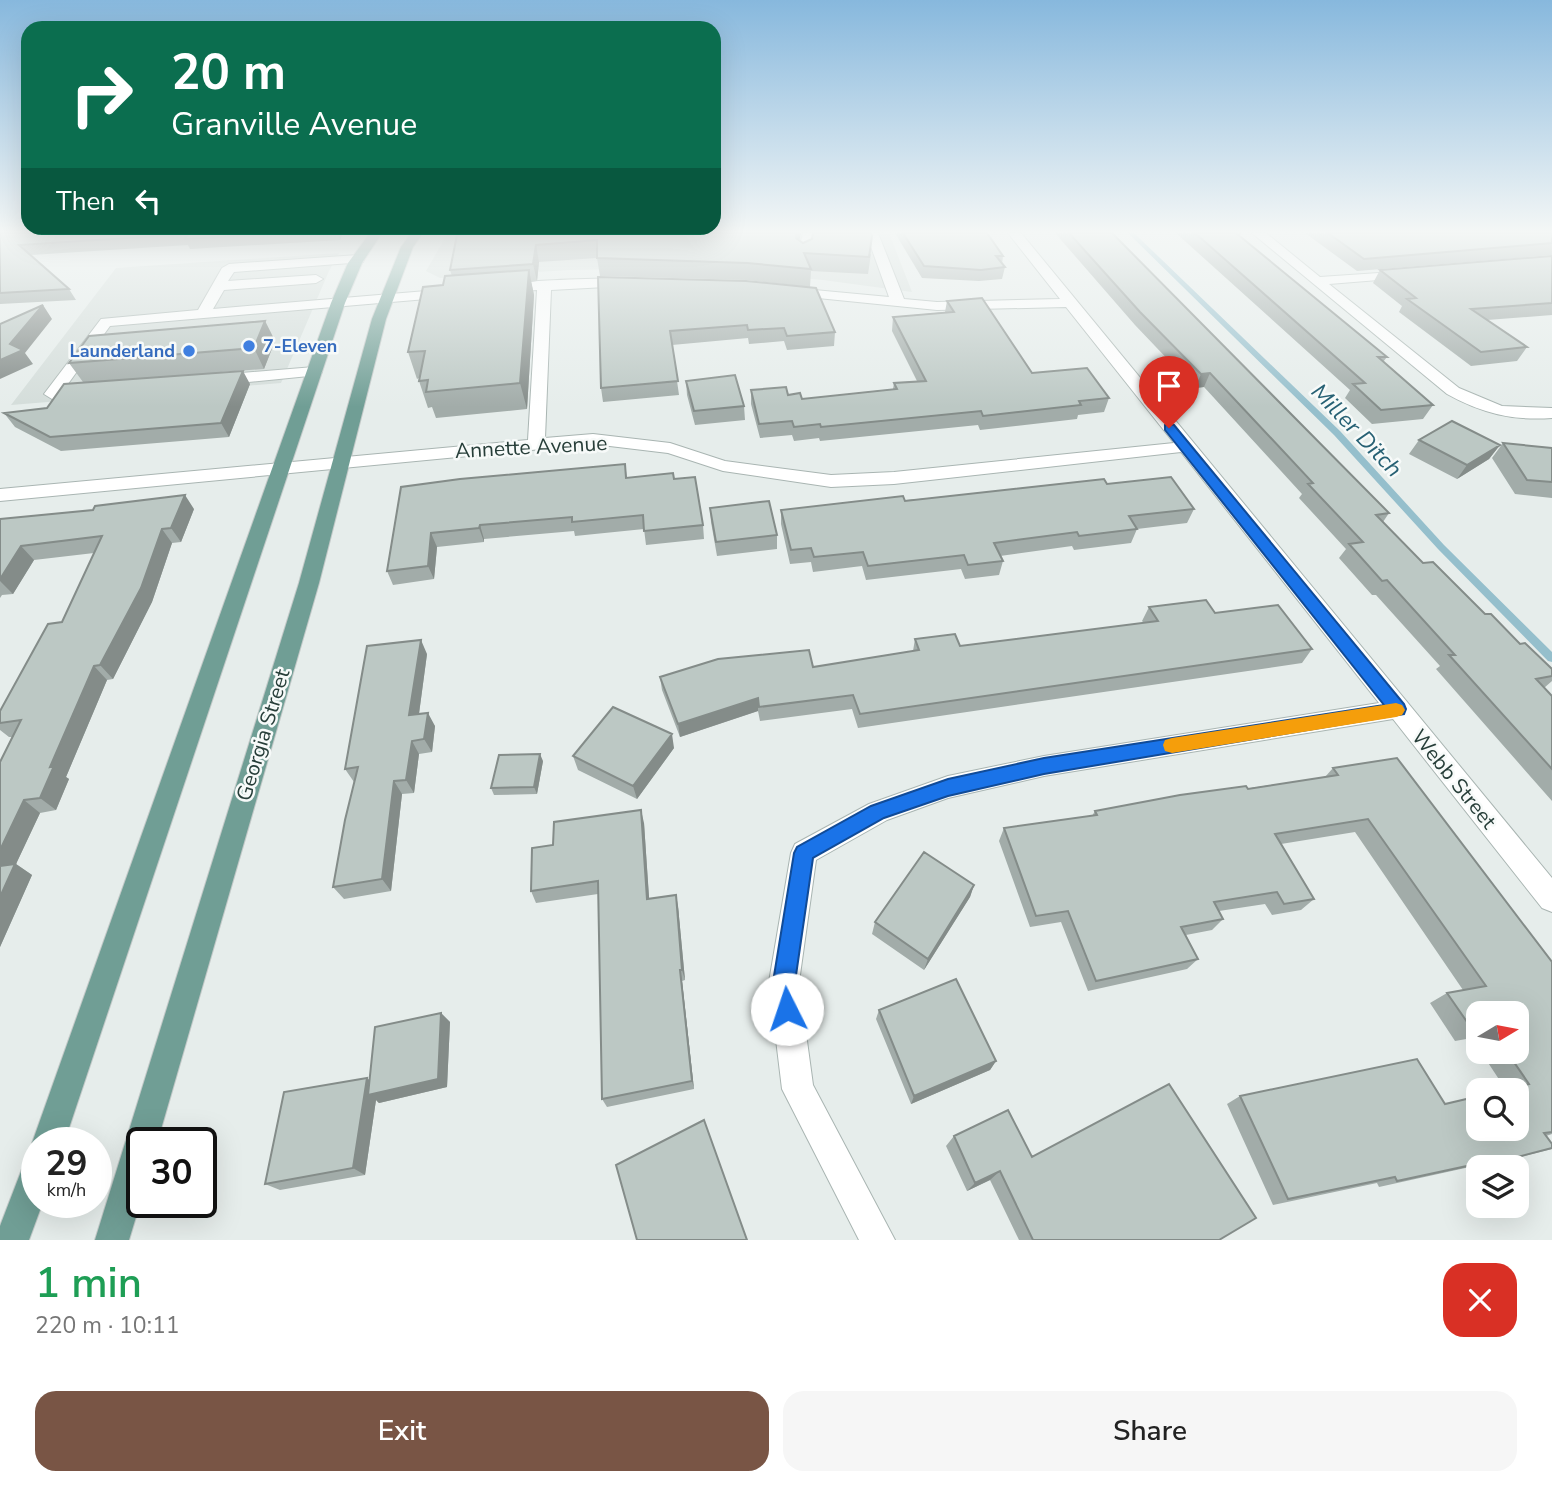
<!DOCTYPE html>
<meta charset="utf-8">
<style>
:root{--surface:#fff;--page:#f6f6f6;--text:#222;--muted:#767676;--accent:#795545}
body{margin:0;font-family:"Nunito Sans",sans-serif;background:var(--page);color:var(--text);height:100vh;display:flex;flex-direction:column;font-size:26px;white-space:nowrap}
*{box-sizing:border-box;margin:0}
p{font-size:23px;color:var(--muted)}
.icon{flex:none;width:38px;height:38px;fill:none;stroke:currentColor;stroke-width:2;stroke-linecap:round;stroke-linejoin:round}
.map{position:relative;height:1240px;overflow:hidden}
.side{display:flex;flex-direction:column;background:var(--surface);flex:1}
.side>*{flex:none}
.guide{position:absolute;left:21px;top:21px;width:700px;height:214px;border-radius:21px;box-shadow:0 7px 28px #0002;background:#0b6e4f;color:#fff;overflow:hidden}
.needle{width:46px;rotate:80deg}
.tools{position:absolute;left:1466px;top:1001px;display:grid;gap:14px}
.tools a{display:grid;place-items:center;width:63px;height:63px;border-radius:14px;background:var(--surface);box-shadow:0 7px 28px #0002;font-size:35px}
.speed{position:absolute;left:21px;top:1127px;display:flex;gap:14px;font-size:35px;font-weight:700;text-align:center}
.speed>*{display:grid;place-content:center;width:91px;height:91px;border-radius:50%;background:var(--surface);box-shadow:0 7px 28px #0002;line-height:1}
.speed small{font-size:18px;font-weight:400}
.speed .limit{border:4px solid #111;border-radius:10px;background:#fff;color:#111}
.pin{position:absolute;display:grid;place-items:center;width:60px;height:60px;color:#fff;margin:-72px -30px;border-radius:50% 50% 50% 0;rotate:-45deg;box-shadow:0 0 7px #0007}
.pin .icon{rotate:45deg}
.me{position:absolute;width:77px;margin:-38px;rotate:356deg;stroke-linejoin:round;filter:drop-shadow(0 0 5px #0008)}
.turn{display:flex;align-items:center;gap:24px;height:147px;padding:0 35px;font-size:32px}
.turn .icon{width:91px;height:91px;stroke-width:2.5}
.turn b{display:block;font-size:49px;line-height:60px}
.then{display:flex;align-items:center;height:66px;padding:0 35px;background:#0003;gap:14px;font-size:26px}
.round{display:grid;place-items:center;flex:none;width:74px;height:74px;border-radius:21px;background:var(--page)}
.overview{display:flex;align-items:center;justify-content:space-between;height:119px;padding:0 35px}
h1{font-size:42px;font-weight:600;line-height:52px;color:#1e9e55}
.action{display:flex;gap:14px;margin-top:auto;padding:14px 35px}
.action a{flex:1;height:80px;border-radius:21px;background:var(--accent);color:#fff;font-size:28px;font-weight:600;line-height:80px;text-align:center}
.action a+a{background:var(--page);color:var(--text)}
.map>svg:first-child{display:block}
.built{fill:#d4ddda}
.lines{fill:none;stroke-linecap:round;stroke-linejoin:round}
.stream{fill:#95bfcc;fill-rule:evenodd}
.minor-casing{stroke:#a9b5b2;stroke-width:2}
.major-casing{stroke:#c3c9c8;stroke-width:2}
.minor{fill:#fff;fill-rule:evenodd}
.major{fill:#709e95;fill-rule:evenodd}
.wall{fill:#a2aca9}
.shaded-wall{fill:#848c89}
.building{fill:#bcc8c4;stroke:#848c89;stroke-width:2}
.route{fill:#1a73e8;stroke:#114b97;stroke-width:2}
.slow{fill:#f59e0b}
.shop-dot{fill:#3f7fe0;stroke:#f7faf9;stroke-width:2.5}
.labels{text-anchor:middle;stroke-width:5;stroke-linejoin:round;paint-order:stroke}
.far-shop-label{font-size:18px;font-weight:bold;fill:#366cbe;stroke:#f7faf9;text-anchor:start}
.street-label{font-size:21px;fill:#273e39;stroke:#f7faf9}
.water-label{font-size:23px;font-style:italic;fill:#276174;stroke:#f7faf9}
</style>
<div class="map">
<svg width="1552" height="1240" viewBox="0 0 1552 1240">
<rect width="100%" height="100%" fill="#e6edeb"/>
<!-- built -->
<path class="built" d="M448 233H889L912 292 823 280 687 268 569 270 440 278 426 271Z
M339 253 329 271 281 383 11 405 116 268Z"/>
<g class="lines">
<!-- stream -->
<path class="stream" d="M1128 233H1134L1340 431 1444 545 1552 652V662L1548 661 1438 549 1334 435Z"/>
<defs>
<path id="minor" d="M803 233H815L810 254 804 258 798 254Z
M866 233H878L904 299 937 302 1060 299 1008 233H1021L1552 878V912L1542 908 1393 719 1044 776 948 798 887 820 816 860 799 982 813 1085 895 1240H859L782 1089 769 982 791 853 795 844 869 804 948 776 1044 756 1379 703 1181 452 894 484 831 487 723 471 668 453 593 444 0 501V489L528 440 537 290 506 292 499 288C510 279 603 279 624 278L631 282 624 286 551 290 545 438 593 434 670 443 725 461 831 475 894 472 1174 443 1066 307 937 310 788 295V289L793 288 889 297Z
M1252 233H1266L1320 277 1408 271V277L1403 278 1329 284 1459 388 1502 406 1552 408V418C1513 421 1481 413 1447 394Z
M358 255 364 259 363 262 234 272 228 281 316 275 323 279 316 283 224 290 213 309 450 289 457 293 450 297 110 326 65 388H90L92 391 90 394 52 399 44 394 101 319 198 310 222 268 229 264Z
M314 367 319 369 322 372 319 375 218 385 210 380 218 375Z"/>
<path id="major" d="M370 233H382L362 263 345 303 64 1143H37V1155L32 1143 331 303 348 263Z
M411 233H423L413 247 386 319 319 583 157 1143H142V1197L129 1240H95L299 583 372 319 401 247Z
M37 1156V1202H43L29 1240H0V1226L25 1161Z"/>
</defs>
<!-- minor casing -->
<use href="#minor" class="minor-casing"/>
<!-- major casing -->
<use href="#major" class="major-casing"/>
<!-- minor -->
<use href="#minor" class="minor"/>
<!-- major -->
<use href="#major" class="major"/>
</g>
<!-- wall -->
<path class="wall" d="M0 233H343L340 240 190 249 188 245 31 255 69 289 76 300 0 304Z
M478 233H801L799 240 803 243 871 254 868 274 811 271 810 287 747 280 600 276 597 258 539 262 537 281 531 282 534 295 527 409 436 418 432 407 428 408 419 381V378L417 379 408 352 443 285 452 276 450 270Z
M895 233H987L1003 256 1002 264 1005 267 1002 279 979 281 922 278Z
M1055 233H1112L1389 513 1383 522 1423 563 1552 669V681L1544 688 1552 696V801L1436 669 1440 666 1376 595H1372L1339 558 1346 549 1299 498 1302 494 1204 387 1195 388 1135 325Z
M1176 233H1241L1240 236 1387 357 1383 362 1433 405 1423 419 1372 424 1345 398 1350 390Z
M1305 233H1551L1552 234V255L1357 271Z
M1552 256V315L1487 320 1527 347 1517 361 1471 366 1399 312 1402 306 1373 283 1380 270Z
M598 277 835 332 834 346 787 350 784 341 749 344 748 338 672 345 679 395 603 402 601 388Z
M947 301 1032 373 1109 398 1104 412 1078 415 1077 419 980 430 978 425 820 441 819 438 794 441 792 435 760 438 751 404V390L788 395 802 399 893 389 894 383 917 381 892 331 893 317 945 312Z
M265 321 275 341 264 369 221 372 250 384 229 437 61 451 15 427 4 413 47 408 83 382 69 363Z
M686 381 744 406 745 420 695 425 687 395Z
M1419 440 1500 445 1489 459 1457 479 1409 454Z
M1503 443 1552 448V498L1515 494 1492 458Z
M625 464 627 478 674 479 703 525 704 539 646 545 644 529 575 536 574 531 484 539V542L437 547 434 579 393 585 387 571 401 487Z
M1107 484 1194 509 1187 523 1137 529 1131 543 1074 550 1072 546 1000 556 1003 561 999 575 965 579 961 569 866 580 862 566 813 572 811 562 790 564 781 524V510Z
M710 508 777 535V549L717 556 711 522Z
M194 509 181 542 172 543 152 602 113 679 107 680 66 777 69 779 56 810 40 813 16 864 32 875 0 947V762L12 737H9L0 730V711L62 622 94 553 34 560 13 594 2 595 0 598V519Z
M1149 607 1215 613 1312 649 1302 663 858 728 852 709 760 721 758 711 680 737 662 690 660 677 813 667 913 651 915 639 960 646 1144 623 1142 621Z
M427 654 419 714 435 726 432 752 419 754 414 793 402 794 391 891 344 899 333 887 354 782 345 769Z
M674 748 637 799 578 770 573 756Z
M543 761 537 794 494 795 491 788Z
M1333 768 1552 962V1134L1546 1136 1552 1149 1489 1165 1488 1163 1379 1187 1377 1183 1273 1205 1227 1104 1240 1096 1445 1104 1506 1090 1481 1052H1517L1479 1013V1048L1472 1038 1455 1041 1430 1003 1447 993 1463 990 1355 832 1281 844 1314 899 1301 910 1272 915 1265 904 1219 911 1223 919 1212 930 1186 935 1198 959 1187 969 1088 991 1061 922 1030 927 999 841 1004 828 1092 816 1095 811 1325 777Z
M644 823 649 899 678 906 685 980 682 981 694 1089 607 1107 602 1099 598 894 536 903 531 891 553 845Z
M974 885 970 897 924 970 872 934 875 922Z
M879 1010 996 1061 990 1070 911 1104 876 1019Z
M441 1013 450 1022 447 1087 379 1103 376 1100 365 1175 280 1190 265 1184 370 1080Z
M954 1136 1032 1157 1219 1240H1019L990 1180 967 1191 946 1146Z"/>
<!-- shaded-wall -->
<path class="shaded-wall" d="M338 233H343L340 240Z
M797 233H801L796 255V238Z
M536 245 539 262 537 281 533 264Z
M529 270 534 295 527 409 520 383Z
M43 305 52 319 25 353 33 364 0 379V360L10 344Z
M265 321 275 341 264 369 254 348Z
M243 371 250 384 229 437 221 423Z
M1210 373 1204 387 1195 388 1201 374Z
M1500 445 1489 459 1457 479 1467 465Z
M185 495 194 509 181 542 171 528Z
M480 525 484 539V542L479 528Z
M162 529 172 543 152 602 113 679 100 665Z
M431 533 437 547 434 579 428 566Z
M21 546 34 560 13 594 0 581V579Z
M421 640 427 654 417 728 409 715Z
M94 666 107 680 66 777 69 779 56 810 40 798 50 767Z
M758 698V711L680 737 678 724Z
M428 713 435 726 432 752 424 739Z
M672 734 674 748 637 799 633 786Z
M412 741 419 754 414 793 406 780Z
M540 754 543 761 537 794 534 787Z
M394 781 402 794 391 891 382 879Z
M24 800 40 813 16 864 32 875 0 947V850Z
M641 810 644 823 650 911 647 899Z
M974 885 970 897 924 970 928 959Z
M676 895 678 906 685 980 682 970Z
M680 970 682 981 694 1089 692 1081Z
M441 1013 450 1022 447 1087 379 1103 376 1100 365 1175 353 1168 367 1078 378 1087Z
M996 1061 990 1070 911 1104 914 1096Z
M1000 1171 990 1180 967 1191 975 1183Z"/>
<!-- building -->
<path class="building" d="M0 233H285L185 239 188 234 19 245 69 289 0 293Z
M478 233H797L796 238 803 243 812 239 813 233H871L872 236 869 257 804 253 811 269 747 263 597 258V240L536 245 533 264 450 270 457 235Z
M903 233H987L1003 256H996L1005 267 981 270 924 266Z
M1069 233H1112L1389 513 1376 515 1423 563 1433 562 1485 614H1491L1520 644 1525 643 1552 669V676L1536 679 1552 696V769L1449 655H1455L1387 580 1382 581 1349 544 1363 542 1308 484 1313 483 1210 373 1201 374 1140 312Z
M1195 233H1236L1387 357H1378L1433 405 1381 410 1353 384 1365 383Z
M1328 233H1551L1552 234V243L1364 259Z
M1552 256V303L1471 309 1527 347 1481 352 1407 299 1416 298 1380 270Z
M529 270 520 383 426 392 428 380 419 381 425 351 408 352 423 287 443 285 445 276Z
M598 277 746 281 816 288 835 332 787 336 784 328 748 330 747 325 670 331 678 381 601 388Z
M982 298 1032 373 1087 368 1109 398 1079 401 1081 405 983 416 981 411 821 427 820 424 794 427 792 421 759 424 751 390 786 387 788 395 800 393 802 399 897 389 894 383 926 381 893 317 954 312 947 301Z
M43 305 10 344 23 350 0 360V324Z
M265 321 254 348 69 363 89 336Z
M243 371 221 423 50 437 4 413 47 408 64 384Z
M735 375 744 406 694 411 686 381Z
M1452 421 1500 445 1467 465 1419 440Z
M1503 443 1552 448V482L1527 480Z
M625 464 626 478 673 473 674 479 695 477 703 525 644 531 643 515 572 522V517L480 525 479 528 431 533 428 566 387 571 401 487 460 479Z
M1171 477 1194 509 1129 516 1137 529 1079 536 1077 532 994 543 1003 561 968 565 964 555 868 566 863 552 814 557 811 548 791 550 781 510 903 496 905 501 1104 479 1107 484Z
M185 495 171 528 162 529 141 588 100 665 94 666 50 767 54 766 40 798 24 800 0 850V762L21 720 0 723V711L48 624 62 622 102 536 21 546 0 579V519L93 510 95 506Z
M769 501 777 535 716 542 710 508Z
M1206 600 1215 613 1278 605 1312 649 860 714 853 695 759 707 758 698 678 724 660 677 718 659 809 650 813 667 919 650 915 639 955 634 960 646 1158 621 1149 607Z
M421 640 409 715 428 713 424 739 412 741 406 780 394 781 382 879 333 887 345 820 358 767 345 769 367 646Z
M613 707 672 734 633 786 573 756Z
M540 754 534 787 491 788 499 755Z
M1397 758 1552 962V1132L1544 1133 1552 1144V1148L1510 1159 1509 1157 1397 1181 1395 1177 1288 1199 1240 1096 1417 1059 1445 1104 1479 1096V1129H1517V1090H1504L1529 1084 1507 1052H1517V1013H1479V1031L1474 1032 1447 993 1486 986 1368 819 1275 834 1314 899 1284 904 1277 892 1214 902 1223 919 1181 927 1198 959 1096 981 1068 911 1036 916 1004 828 1097 815 1095 811 1180 795 1246 786 1248 789 1338 775 1333 768Z
M641 810 647 899 676 895 682 970H680L692 1081 602 1099 598 881 531 891 532 848 553 845 554 822Z
M924 852 974 885 928 959 875 922Z
M15 864 0 897V866Z
M956 979 996 1061 914 1096 879 1010Z
M441 1013 438 1079 368 1095 375 1027Z
M367 1078 353 1168 265 1184 284 1092Z
M1169 1084 1256 1218 1219 1240H1033L1000 1171 975 1183 954 1136 1008 1110 1032 1157Z
M704 1120 747 1240H637L616 1165Z"/>
<!-- sky -->
<linearGradient id="sky" x2="0" y2="1"><stop stop-color="#87b8dd"/><stop offset="0.57" stop-color="#f4f7f6"/><stop offset="1" stop-color="#f4f7f6" stop-opacity="0"/></linearGradient>
<rect width="1552" height="407" fill="url(#sky)"/>
<!-- route -->
<path class="route" d="M1169 424 1174 425 1404 704 1406 709 1404 714 1044 774 948 796 884 818 813 858 795 982 798 1009 795 1016 787 1020 779 1016 773 982 794 853 797 847 871 806 948 779 1044 758 1384 705 1165 430V425Z"/>
<!-- slow -->
<path class="slow" d="M1396 703 1402 705 1405 710 1402 715 1396 717 1172 753 1165 751 1163 745 1165 740 1172 738Z"/>
<!-- markers -->
<g class="shop-dot">
<circle cx="249" cy="346" r="7"/>
<circle cx="189" cy="351" r="7"/>
</g>
<g class="labels">
<!-- far-shop labels -->
<g class="far-shop-label">
<text x="263" y="352">7-Eleven</text>
<text x="175" y="357" text-anchor="end">Launderland</text>
</g>
<!-- street labels -->
<g class="street-label">
<text transform="translate(531 447) rotate(-3)" y="7">Annette Avenue</text>
<text transform="translate(263 735) rotate(-73)" y="7">Georgia Street</text>
<text transform="translate(1454 779) rotate(51)" y="7">Webb Street</text>
</g>
<!-- water labels -->
<g class="water-label">
<text transform="translate(1357 430) rotate(46)" y="8">Miller Ditch</text>
</g>
</g>
</svg>
<div class="tools">
<a><svg class="needle" viewBox="-14 -14 28 28"><path d="M0-13l5 13h-10z" fill="#e53935"/><path d="M0 13l5-13h-10z" fill="#767676"/></svg></a>
<a><svg class="icon" aria-label="search" viewBox="0 0 24 24"><circle cx="10" cy="10" r="6"/><path d="M15 15l6 6"/></svg></a>
<a><svg class="icon" aria-label="layers" viewBox="0 0 24 24"><path d="M12 4l9 5-9 5-9-5zM3 14l9 5 9-5"/></svg></a>
</div>
<div class="speed"><div>29<small>km/h</small></div><div class="limit">30</div></div>
<div class="pin" style="left:1169px;top:428px;background:#d93025"><svg class="icon" aria-label="arrive" viewBox="0 0 24 24"><path d="M6 21V4h12l-3 4 3 4H6"/></svg></div>
<svg class="me" style="left:787px;top:1009px" viewBox="-20 -20 40 40"><circle r="19" fill="#fff"/><path d="M0-13L10 11 0 6-10 11z" fill="#1a73e8"/></svg>
<div class="guide">
<div class="turn"><svg class="icon" aria-label="right" viewBox="0 0 24 24"><path d="M7 20v-9h11M14 6l5 5-5 5"/></svg><div><b>20 m</b>Granville Avenue</div></div>
<div class="then">Then<svg class="icon" aria-label="left" viewBox="0 0 24 24"><path d="M17 20v-9H6M10 6l-5 5 5 5"/></svg></div>
</div>
</div>
<section class="side">
<div class="overview"><div><h1>1 min</h1><p>220 m · 10:11</p></div><a class="round" style="background:#d93025;color:#fff"><svg class="icon" aria-label="close" viewBox="0 0 24 24"><path d="M6 6l12 12M18 6L6 18"/></svg></a></div>
<div class="action"><a>Exit</a><a>Share</a></div>
</section>
